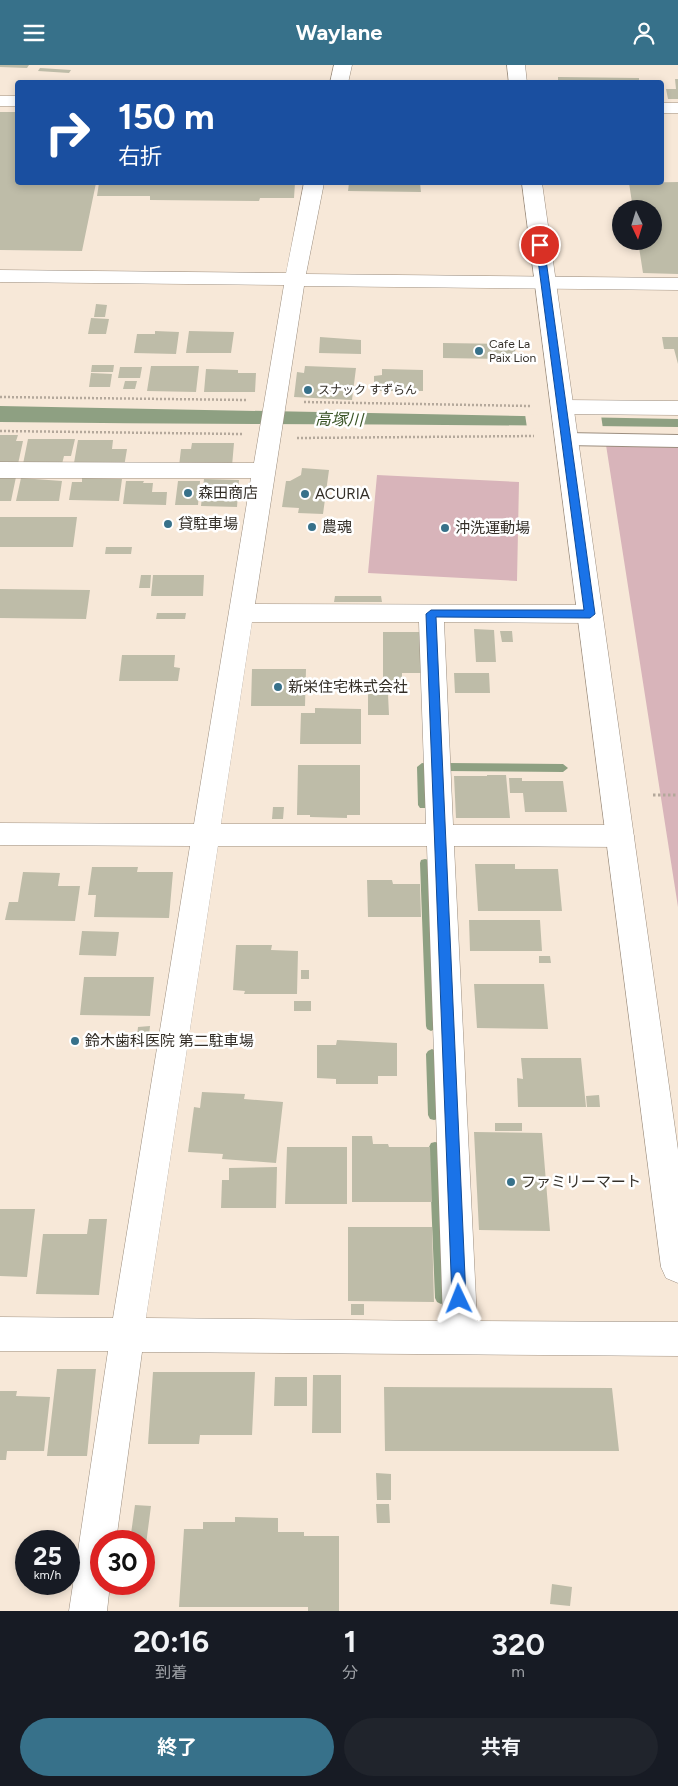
<!DOCTYPE html>
<html lang="ja">
<meta charset="utf-8">
<style>
:root{--surface:#171b24;--page:#20242c;--text:#f1f3f6;--muted:#9ea1a6;--accent:#37718a}
body{margin:0;font-family:Figtree,"Noto Sans JP",sans-serif;background:var(--page);color:var(--text);height:100vh;display:flex;flex-direction:column;font-size:19px;white-space:nowrap}
*{box-sizing:border-box;margin:0}
p{font-size:16px;color:var(--muted)}
.icon{flex:none;width:28px;height:28px;fill:none;stroke:currentColor;stroke-width:2;stroke-linecap:round;stroke-linejoin:round}
.map{position:relative;height:1546px;overflow:hidden}
.drawer{display:flex;flex-direction:column;background:var(--surface);flex:1}
.drawer>*{flex:none}
.top-card{position:absolute;left:15px;top:15px;width:649px;height:105px;border-radius:5px;box-shadow:0 2px 8px #0003;background:#1a4fa0;color:#fff;overflow:hidden}
.needle{width:32px;rotate:176deg}
.controls{position:absolute;left:612px;top:135px;display:grid;gap:10px}
.controls a{display:grid;place-items:center;width:50px;height:50px;border-radius:50%;background:var(--surface);box-shadow:0 2px 8px #0003;font-size:25px}
.speed{position:absolute;left:15px;top:1465px;display:flex;gap:10px;font-size:25px;font-weight:700;text-align:center}
.speed>*{display:grid;place-content:center;width:65px;height:65px;border-radius:50%;background:var(--surface);box-shadow:0 2px 8px #0003;line-height:1}
.speed small{font-size:12px;font-weight:400}
.speed .limit{border:8px solid #d22;background:#fff;color:#111}
.pin{position:absolute;display:grid;place-items:center;width:42px;height:42px;color:#fff;margin:-21px;border:2px solid #fff;border-radius:50%;box-shadow:0 1px 5px #0007}
.me{position:absolute;width:55px;margin:-28px;rotate:358deg;stroke-linejoin:round;filter:drop-shadow(0 0 4px #0008)}
.turn{display:flex;align-items:center;gap:18px;height:105px;padding:0 20px;font-size:22px}
.turn .icon{width:65px;height:65px;stroke-width:2.5}
.turn b{display:block;font-size:35px;line-height:42px}
.eta{display:flex;justify-content:space-evenly;align-items:center;height:85px;text-align:center}
.eta b{font-size:30px;font-weight:700;line-height:35px}
.primary-button{display:flex;gap:10px;margin-top:auto;padding:10px 20px}
.primary-button a{flex:1;height:58px;border-radius:30px;background:var(--accent);color:#fff;font-size:20px;font-weight:700;line-height:58px;text-align:center}
.primary-button a+a{background:var(--page);color:var(--text)}
header{display:flex;justify-content:space-between;align-items:center;height:65px;padding:0 20px;background:var(--accent);color:#fff;font-size:22px;font-weight:700}
.map>svg:first-child{display:block}
.green{fill:#d8b4ba}
.water{fill:#8ea082}
.pier{fill:#f7e8d8}
.lines{fill:none;stroke-linecap:round;stroke-linejoin:round}
.stream{fill:#8ea082;fill-rule:evenodd}
.building{fill:#bebca8}
.pedestrian-casing{stroke:#9c8e7f;stroke-width:2}
.minor-casing{stroke:#9c8e7f;stroke-width:1}
.tertiary-casing{stroke:#9c8e7f;stroke-width:1}
.path-far1{stroke:#b4a89b;stroke-width:2.5;stroke-dasharray:2 2;stroke-linecap:butt}
.path{stroke:#b4a89b;stroke-width:3;stroke-dasharray:2.5 2.5;stroke-linecap:butt}
.pedestrian{fill:#fff;fill-rule:evenodd}
.minor{fill:#fff;fill-rule:evenodd}
.tertiary{fill:#fff;fill-rule:evenodd}
.route{fill:#1a73e8;stroke:#114b97}
.poi-dot{fill:#37718a;stroke:#fff;stroke-width:2}
.labels{text-anchor:middle;stroke-width:5;stroke-linejoin:round;paint-order:stroke}
.far-poi-label{font-size:12px;fill:#342f28;stroke:#fff;text-anchor:start}
.poi-label{font-size:15px;fill:#342f28;stroke:#fff;text-anchor:start}
.water-label{font-size:16px;font-style:italic;fill:#3a5426;stroke:#fff}
</style>
<header><svg class="icon" aria-label="menu" viewBox="0 0 24 24"><path d="M4 6h16M4 12h16M4 18h16"/></svg>Waylane<svg class="icon" aria-label="person" viewBox="0 0 24 24"><circle cx="12" cy="8" r="4"/><path d="M4 21q1-7 8-7t8 7"/></svg></header>
<div class="map">
<svg width="678" height="1546" viewBox="0 0 678 1546">
<rect width="100%" height="100%" fill="#f7e8d8"/>
<!-- green -->
<path class="green" d="M606 380 678 381V842Z
M377 410 519 417 517 516 368 508Z"/>
<!-- water -->
<path class="water" d="M0 341 678 354V362C452 359 226 360 0 357Z"/>
<!-- pier -->
<path class="pier" d="M525 349 601 350 603 364 527 363Z"/>
<g class="lines">
<!-- stream -->
<path class="stream" d="M422 698 430 699 432 702 427 706 428 740 426 743H420L418 740 417 702Z
M447 698 563 699 568 703 563 707 447 706 442 702Z
M425 794 429 795 430 798 436 961 435 964 431 966 427 964 426 961 420 798 421 795Z
M432 984 436 986 438 989 440 1050 438 1054 434 1055 430 1054 428 1050 426 989 428 986Z
M435 1077 439 1078 441 1082 447 1233 445 1237 441 1239 437 1237 435 1233 429 1082 431 1078Z"/>
</g>
<!-- building -->
<path class="building" d="M0 0H29L27 3 0 2Z
M40 3 71 5 69 8 38 6Z
M558 12 639 13V18H558Z
M675 14H678V34H668L666 24H676Z
M0 47H18V118H96L82 186 0 185Z
M678 117V209L643 208 638 176H654V144H633L629 118Z
M99 118H295L294 133H260L259 136 150 135V131H97Z
M349 118H420L421 127 348 126Z
M96 239 107 240 105 252H94Z
M91 253 109 254 106 269H88Z
M155 266 179 267 176 289 134 288 137 269H155Z
M189 266 234 267 231 288H186Z
M320 272 361 275V289L319 288Z
M662 272H678V299L674 284H664Z
M443 278 515 279 516 298H502L501 294 443 293Z
M92 300H114L113 307H91Z
M151 301H199L196 327 147 326Z
M305 301 356 303 352 335 294 332 297 307 304 308Z
M120 302H142L140 313H118Z
M206 304 238 305V308H256L255 327H204Z
M382 304 423 305V326H374V311L382 310Z
M91 308 112 309 110 322H89Z
M125 316H137L135 324H123Z
M0 370H18L16 376H23L18 399H0Z
M28 374H75L71 391H64L62 399H23Z
M78 375H113L112 384H127L124 402 74 398Z
M192 378H234L232 401H179L181 384H191Z
M302 403 329 405 323 449 298 448 299 443 282 442 286 416H290L301 410Z
M0 412H16L11 436H0Z
M21 413 62 416 59 436H16Z
M82 413 122 414 119 436 69 435 72 417H82Z
M204 414 239 415 237 442 201 441Z
M126 416H144L143 418H153L152 427H167L166 440 123 439Z
M178 416H200L198 440H175Z
M0 452H77L73 482H0Z
M106 482H132L131 489H105Z
M141 510H151L150 523H139Z
M153 510H204L203 531H151Z
M0 524 90 525 86 554 0 553Z
M335 531H381L382 537H334Z
M157 548H186L185 554H156Z
M474 564 494 565 496 597H476Z
M500 566H512L513 577H502Z
M383 567H421L423 608H402V621H383Z
M122 590H175L174 602 180 603 178 616H119Z
M252 604H306L305 641H251Z
M454 608H489L490 628H455Z
M368 629H388L389 650H368Z
M315 643 361 644V679H300L301 648H315Z
M298 700H360V750H347V753L310 752V750H297Z
M487 710H506L510 753H456L454 711H487Z
M509 713H522V716H563L567 747H525L523 728H510Z
M273 742H284L283 754H272Z
M475 799H515V804H558L562 846H478Z
M92 802H138L137 807H173L169 853 94 852 96 830H88Z
M23 807 60 808 58 821H80L75 856 5 855 9 837H18Z
M367 815H392L393 819H420L421 852H368Z
M469 855H540L542 886H470Z
M82 866 119 867 116 891 79 890Z
M236 880H272L271 885 298 886 297 929H244L245 926 233 925Z
M539 891H550L551 898H539Z
M301 905H309V914H301Z
M84 912H154L150 951 80 950Z
M474 919H544L548 964 477 963Z
M294 936H311V946H294Z
M150 961 148 980H136L138 962Z
M337 975 397 978V1011H378V1019H336V1014L317 1013V980H336Z
M521 993H581L586 1042H518L517 1013 523 1014Z
M202 1027 245 1029 244 1034 283 1037 276 1098 222 1094 223 1089 188 1087 194 1042 200 1043Z
M599 1030 600 1042H587L586 1031Z
M495 1058H522V1066H495Z
M474 1067 542 1068 550 1166 479 1165Z
M352 1071H372L373 1079H388L389 1082H430L432 1137H352Z
M287 1082H347V1139H285Z
M277 1102 276 1143H221L222 1115H229V1103Z
M0 1144H35L27 1212 0 1211Z
M89 1154H107L99 1230 36 1229 43 1169H87Z
M348 1162H432L434 1237 348 1236Z
M351 1239H364V1250H351Z
M57 1304H96L87 1391H47Z
M153 1307H255L252 1370H200L199 1379H148Z
M313 1310H341V1368H312Z
M275 1312H307V1341H274Z
M384 1322 612 1323 619 1386H385Z
M0 1326H17L16 1331 50 1332 44 1386H7L6 1395H0Z
M376 1408 391 1409V1435H377Z
M376 1439H389L390 1458H377Z
M135 1440 151 1441 145 1487 144 1476H130Z
M235 1452 278 1453V1467H304V1471H339V1546H308V1542H179L184 1464H203V1457H235Z
M552 1519 572 1522 570 1541 550 1539Z"/>
<g class="lines">
<defs>
<path id="pedestrian" d="M566 368 678 370V382L566 380 560 378 557 374 560 370Z"/>
<path id="minor" d="M334 0H352L348 18H330Z
M0 31H18V41H0Z
M661 38H678V48H661Z
M304 118H324L306 209 678 213V225L304 221 255 539 590 540 599 543 602 549 599 555 590 558 444 557 453 760H620L630 763 634 771 630 779 620 782 454 781 477 1256 678 1257V1291L142 1287 116 1476H101V1519H110L107 1546H69L108 1286H0V1252L113 1253 190 781 0 780V758L194 759 251 413H0V397L254 398 284 220 0 217V205L286 208ZM252 557H419L426 759H221ZM218 781H427L443 1256 146 1253Z
M562 335 678 336V350L562 349 554 347 551 342 554 337Z"/>
<path id="tertiary" d="M507 0H525L527 18H509Z
M522 118H542L678 1085V1218L666 1213 661 1202Z"/>
</defs>
<!-- pedestrian casing -->
<use href="#pedestrian" class="pedestrian-casing"/>
<!-- minor casing -->
<use href="#minor" class="minor-casing"/>
<!-- tertiary casing -->
<use href="#tertiary" class="tertiary-casing"/>
<!-- path-far1 -->
<path class="path-far1" d="M0 332 248 335
M304 337 531 341
M0 366 242 369
M297 373 534 371"/>
<!-- path -->
<path class="path" d="M653 730H678"/>
<!-- pedestrian -->
<use href="#pedestrian" class="pedestrian"/>
<!-- minor -->
<use href="#minor" class="minor"/>
<!-- tertiary -->
<use href="#tertiary" class="tertiary"/>
</g>
<!-- route -->
<path class="route" d="M540 177 544 180 595 549 590 553 436 552 466 1234 464 1238 459 1240 454 1238 452 1234 426 549 431 545H584L536 180Z"/>
<!-- markers -->
<g class="poi-dot">
<circle cx="479" cy="286" r="5"/>
<circle cx="308" cy="325" r="5"/>
<circle cx="188" cy="428" r="5"/>
<circle cx="305" cy="429" r="5"/>
<circle cx="168" cy="459" r="5"/>
<circle cx="312" cy="462" r="5"/>
<circle cx="445" cy="463" r="5"/>
<circle cx="278" cy="622" r="5"/>
<circle cx="75" cy="976" r="5"/>
<circle cx="511" cy="1117" r="5"/>
</g>
<g class="labels">
<!-- far-poi labels -->
<g class="far-poi-label">
<text x="489" y="283">Cafe La<tspan x="489" dy="14">Paix Lion</tspan></text>
<text x="318" y="329">スナック すずらん</text>
</g>
<!-- poi labels -->
<g class="poi-label">
<text x="198" y="433">森田商店</text>
<text x="315" y="434">ACURIA</text>
<text x="178" y="464">貸駐車場</text>
<text x="322" y="467">農魂</text>
<text x="455" y="468">沖洗運動場</text>
<text x="288" y="627">新栄住宅株式会社</text>
<text x="85" y="981">鈴木歯科医院 第二駐車場</text>
<text x="521" y="1122">ファミリーマート</text>
</g>
<!-- water labels -->
<g class="water-label">
<text transform="translate(339 354) rotate(1)" y="6">高塚川</text>
</g>
</g>
</svg>
<div class="controls">
<a><svg class="needle" viewBox="-14 -14 28 28"><path d="M0-13l5 13h-10z" fill="#e53935"/><path d="M0 13l5-13h-10z" fill="#9ea1a6"/></svg></a>
</div>
<div class="speed"><div>25<small>km/h</small></div><div class="limit">30</div></div>
<div class="pin" style="left:540px;top:180px;background:#d93025"><svg class="icon" aria-label="arrive" viewBox="0 0 24 24"><path d="M6 21V4h12l-3 4 3 4H6"/></svg></div>
<svg class="me" style="left:459px;top:1234px" viewBox="-20 -20 40 40"><path d="M0-17L14 15 0 8-14 15z" fill="#1a73e8" stroke="#fff" stroke-width="4"/></svg>
<div class="top-card">
<div class="turn"><svg class="icon" aria-label="right" viewBox="0 0 24 24"><path d="M7 20v-9h11M14 6l5 5-5 5"/></svg><div><b>150 m</b>右折</div></div>
</div>
</div>
<section class="drawer">
<div class="eta">
<div><b>20:16</b><p>到着</p></div>
<div><b>1</b><p>分</p></div>
<div><b>320</b><p>m</p></div>
</div>
<div class="primary-button"><a>終了</a><a>共有</a></div>
</section>
